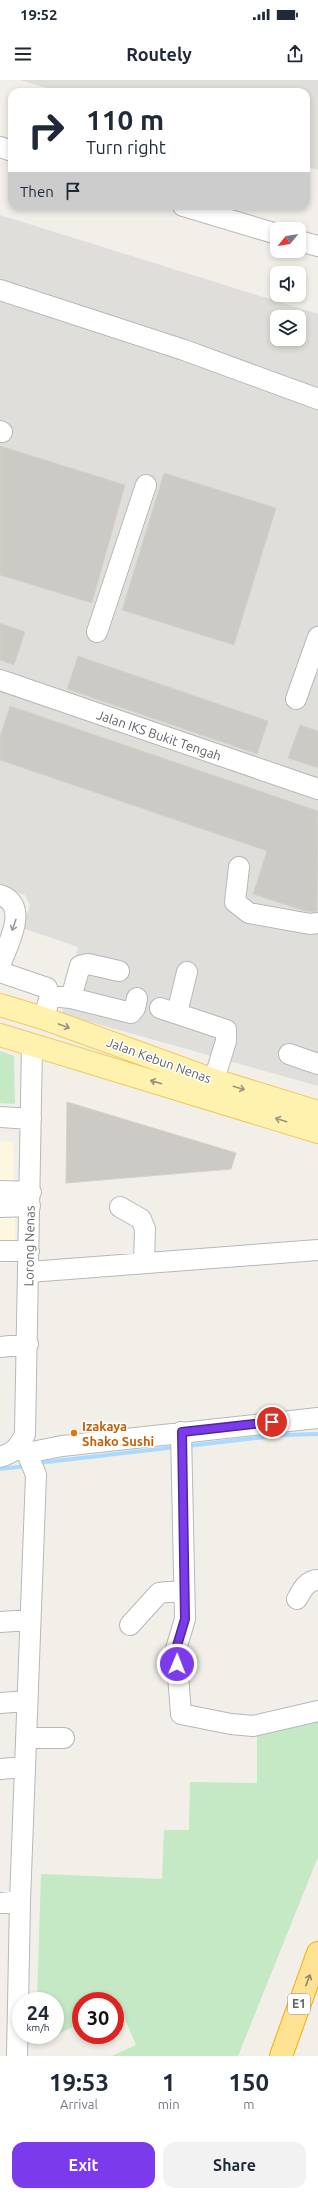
<!DOCTYPE html>
<style>
:root{--surface:#fff;--page:#f2f2f3;--text:#1f2937;--muted:#747a83;--accent:#7c3aed}
body{margin:0;font-family:Ubuntu,sans-serif;background:var(--page);color:var(--text);height:100vh;display:flex;flex-direction:column;font-size:15px;white-space:nowrap}
*{box-sizing:border-box;margin:0}
p{font-size:13px;color:var(--muted)}
.icon{flex:none;width:22px;height:22px;fill:none;stroke:currentColor;stroke-width:2;stroke-linecap:round;stroke-linejoin:round}
.map{position:relative;height:1976px;overflow:hidden}
.sheet{display:flex;flex-direction:column;background:var(--surface);flex:1}
.sheet>*{flex:none}
.banner{position:absolute;left:8px;top:8px;width:302px;height:122px;border-radius:12px;box-shadow:0 2px 6px #0003;background:#fff;color:var(--text);overflow:hidden}
.needle{width:26px;rotate:240deg}
.fabs{position:absolute;left:270px;top:142px;display:grid;gap:8px}
.fabs a{display:grid;place-items:center;width:36px;height:36px;border-radius:8px;background:var(--surface);box-shadow:0 2px 6px #0003;font-size:20px}
.speed{position:absolute;left:12px;top:1912px;display:flex;gap:8px;font-size:20px;font-weight:700;text-align:center}
.speed>*{display:grid;place-content:center;width:52px;height:52px;border-radius:50%;background:var(--surface);box-shadow:0 2px 6px #0003;line-height:1}
.speed small{font-size:10px;font-weight:400}
.speed .limit{border:6px solid #d22;background:#fff;color:#111}
.pin{position:absolute;display:grid;place-items:center;width:34px;height:34px;color:#fff;margin:-17px;border:2px solid #fff;border-radius:50%;box-shadow:0 1px 4px #0007}
.me{position:absolute;width:44px;margin:-22px;rotate:1deg;stroke-linejoin:round;filter:drop-shadow(0 0 3px #0008)}
.turn{display:flex;align-items:center;gap:14px;height:84px;padding:0 12px;font-size:18px}
.turn .icon{width:52px;height:52px;stroke-width:2.5}
.turn b{display:block;font-size:28px;line-height:34px}
.then{display:flex;align-items:center;height:38px;padding:0 12px;background:#0003;gap:8px;font-size:15px}
.eta{display:flex;justify-content:space-evenly;align-items:center;height:68px;text-align:center}
.eta b{font-size:24px;font-weight:600;line-height:28px}
.button{display:flex;gap:8px;margin-top:auto;padding:8px 12px}
.button a{flex:1;height:46px;border-radius:12px;background:var(--accent);color:#fff;font-size:16px;font-weight:600;line-height:46px;text-align:center}
.button a+a{background:var(--page);color:var(--text)}
.status{display:flex;justify-content:space-between;align-items:center;height:28px;padding:0 20px;background:var(--surface);direction:ltr}
.status svg{height:11px;fill:currentColor}
header{display:flex;justify-content:space-between;align-items:center;height:52px;padding:0 12px;background:var(--surface);font-size:18px;font-weight:600}
.map>svg:first-child{display:block}
.commercial{fill:#fef7e0}
.industrial{fill:#e0deda;fill-rule:evenodd}
.green{fill:#c5e8c5}
.lines{fill:none;stroke-linecap:round;stroke-linejoin:round}
.stream{stroke:#aadaff;stroke-width:4}
.building{fill:#cccac5;stroke:#d6d1c6}
.minor-casing{stroke:#b5b8bc;stroke-width:22}
.major-casing{stroke:#f2c960;stroke-width:24}
.highway-casing{stroke:#f9ab00;stroke-width:24}
.minor{stroke:#fff;stroke-width:20}
.major{stroke:#fff2af;stroke-width:22}
.highway{stroke:#fde293;stroke-width:22}
.oneway{stroke:#979a9d}
.oneway2{stroke:#979581}
.oneway3{stroke:#8e8975}
.route-casing{stroke:#51269a;stroke-width:10}
.route{stroke:#7c3aed;stroke-width:7}
.food-dot{fill:#e8710a;stroke:#fff;stroke-width:1.5}
.labels{text-anchor:middle;stroke-width:3;stroke-linejoin:round;paint-order:stroke}
.shield{fill:#fff;stroke:#8f9295;stroke-width:1}
.shield-label{font-size:12px;font-weight:bold;fill:#5f6368}
.street-label{font-size:13px;fill:#5f6368;stroke:#fff}
.food-label{font-size:13px;font-weight:bold;fill:#c56008;stroke:#fff;text-anchor:start}
</style>
<div class="status"><b>19:52</b><svg viewBox="0 0 49 12"><path d="M0 12V9h3v3zM5 12V6h3v6zM10 12V3h3v9zM15 12V0h3v12zM26 1h20v11H26zM47 4h2v5h-2z"/></svg></div>
<header><svg class="icon" aria-label="menu" viewBox="0 0 24 24"><path d="M4 6h16M4 12h16M4 18h16"/></svg>Routely<svg class="icon" aria-label="share" viewBox="0 0 24 24"><path d="M12 15V3M7 8l5-5 5 5M5 13v7h14v-7"/></svg></header>
<div class="map">
<svg width="318" height="1976" viewBox="0 0 318 1976">
<rect width="100%" height="100%" fill="#f1efe8"/>
<!-- commercial -->
<path class="commercial" d="M0 1061 13 1062 16 1181 0 1183Z"/>
<!-- industrial -->
<path class="industrial" d="M20 0H318V90L306 86V12H60Z
M0 135 318 234V1006L62 934 78 867 22 848 30 825 25 815 0 807ZM277 237H299V259H277Z"/>
<!-- green -->
<path class="green" d="M0 971 14 976 15 1024 0 1023Z
M318 1636V1777L238 1976H112L136 1965 119 1925 115 1927V1921H81V1943L35 1965V1955H55V1921H37L41 1794 162 1799 164 1750H189L190 1702 257 1703V1652Z"/>
<g class="lines">
<!-- stream -->
<path class="stream" d="M187 1366 283 1355 318 1354
M38 1383 176 1367
M0 1389 27 1386"/>
</g>
<!-- building -->
<path class="building" d="M0 366 125 405 92 523 0 495Z
M164 393 276 428 234 565 122 530Z
M0 543 25 552 14 585 0 580Z
M78 576 268 641 257 674 67 609Z
M10 626 318 731 317 832 305 831 253 814 267 771 0 680V657Z
M300 645 318 651V688L288 678Z
M67 1022 236 1073 231 1089 66 1103Z"/>
<g class="lines">
<defs>
<path id="minor" d="M0 67 12 71
M183 126 277 154
M299 161 318 166
M0 210 184 270 318 319
M0 351 2 352
M97 552 146 405
M0 600 318 709
M296 619 318 557
M239 787 235 822 249 833 310 844 318 843
M0 815C31 825 7 865 0 886
M0 892 47 908 50 916 47 927
M50 916 71 918 80 886 88 884 119 891
M71 918 131 933 135 928 137 918
M160 928 226 950V961L214 1000
M177 933 187 892
M289 974 318 984
M0 1037 31 1039
M0 1111 31 1112
M0 1127 30 1126
M120 1127 141 1139 145 1149 144 1183
M0 1171H29
M29 1192 318 1170
M0 1267 28 1264
M181 1352 185 1539 176 1569 181 1634 231 1644 253 1646 318 1631
M27 1373 62 1366 318 1338
M0 1377C14 1373 19 1367 25 1354L32 965
M297 1519C302 1510 307 1500 318 1500
M0 1542 30 1540
M130 1545 159 1513 184 1510
M0 1623 27 1621
M26 1658H64
M0 1689 25 1687
M0 1823 20 1821
M17 1976 20 1821 36 1395 27 1373 20 1367"/>
<path id="major" d="M0 925 43 938 214 1000 318 1032
M0 955 318 1052"/>
<path id="highway" d="M281 1976 318 1873"/>
</defs>
<!-- minor casing -->
<use href="#minor" class="minor-casing"/>
<!-- major casing -->
<use href="#major" class="major-casing"/>
<!-- highway casing -->
<use href="#highway" class="highway-casing"/>
<!-- minor -->
<use href="#minor" class="minor"/>
<!-- major -->
<use href="#major" class="major"/>
<!-- highway -->
<use href="#highway" class="highway"/>
</g>
<!-- one-way arrows -->
<defs><path id="oneway-shaft" d="M-6 0H5M1.5-3L5.5 0L1.5 3" fill="none" stroke-width="1.6" stroke-linecap="round" stroke-linejoin="round"/></defs>
<use class="oneway" href="#oneway-shaft" transform="translate(14 845) rotate(109)"/>
<g class="oneway2">
<use href="#oneway-shaft" transform="translate(64 946) rotate(20)"/>
<use href="#oneway-shaft" transform="translate(156 1002) rotate(-164)"/>
<use href="#oneway-shaft" transform="translate(239 1008) rotate(17)"/>
<use href="#oneway-shaft" transform="translate(281 1040) rotate(-162)"/>
</g>
<use class="oneway3" href="#oneway-shaft" transform="translate(308 1900) rotate(-70)"/>
<g class="lines">
<defs>
<path id="route" d="M177 1584 176 1569 185 1539 182 1352 272 1342"/>
</defs>
<!-- route casing -->
<use href="#route" class="route-casing"/>
<!-- route -->
<use href="#route" class="route"/>
</g>
<!-- markers -->
<circle class="food-dot" cx="74" cy="1353" r="4"/>
<g class="labels">
<!-- shield labels -->
<rect class="shield" x="288" y="1914" width="22" height="20" rx="3"/>
<g class="shield-label">
<text x="299" y="1928">E1</text>
</g>
<!-- street labels -->
<g class="street-label">
<text transform="translate(159 655) rotate(19)" y="5">Jalan IKS Bukit Tengah</text>
<text transform="translate(159 980) rotate(20)" y="5">Jalan Kebun Nenas</text>
<text transform="translate(29 1166) rotate(-89)" y="5">Lorong Nenas</text>
</g>
<!-- food labels -->
<g class="food-label">
<text x="82" y="1351">Izakaya<tspan x="82" dy="15">Shako Sushi</tspan></text>
</g>
</g>
</svg>
<div class="fabs">
<a><svg class="needle" viewBox="-14 -14 28 28"><path d="M0-13l5 13h-10z" fill="#e53935"/><path d="M0 13l5-13h-10z" fill="#747a83"/></svg></a>
<a><svg class="icon" aria-label="sound" viewBox="0 0 24 24"><path d="M4 9h4l5-4v14l-5-4H4zM17 9q2 3 0 6"/></svg></a>
<a><svg class="icon" aria-label="layers" viewBox="0 0 24 24"><path d="M12 4l9 5-9 5-9-5zM3 14l9 5 9-5"/></svg></a>
</div>
<div class="speed"><div>24<small>km/h</small></div><div class="limit">30</div></div>
<div class="pin" style="left:272px;top:1342px;background:#d93025"><svg class="icon" aria-label="arrive" viewBox="0 0 24 24"><path d="M6 21V4h12l-3 4 3 4H6"/></svg></div>
<svg class="me" style="left:177px;top:1584px" viewBox="-20 -20 40 40"><circle r="17" fill="#7c3aed" stroke="#fff" stroke-width="3"/><path d="M0-11L8 9 0 5-8 9z" fill="#fff"/></svg>
<div class="banner">
<div class="turn"><svg class="icon" aria-label="right" viewBox="0 0 24 24"><path d="M7 20v-9h11M14 6l5 5-5 5"/></svg><div><b>110 m</b>Turn right</div></div>
<div class="then">Then<svg class="icon" aria-label="arrive" viewBox="0 0 24 24"><path d="M6 21V4h12l-3 4 3 4H6"/></svg></div>
</div>
</div>
<section class="sheet">
<div class="eta">
<div><b>19:53</b><p>Arrival</p></div>
<div><b>1</b><p>min</p></div>
<div><b>150</b><p>m</p></div>
</div>
<div class="button"><a>Exit</a><a>Share</a></div>
</section>
